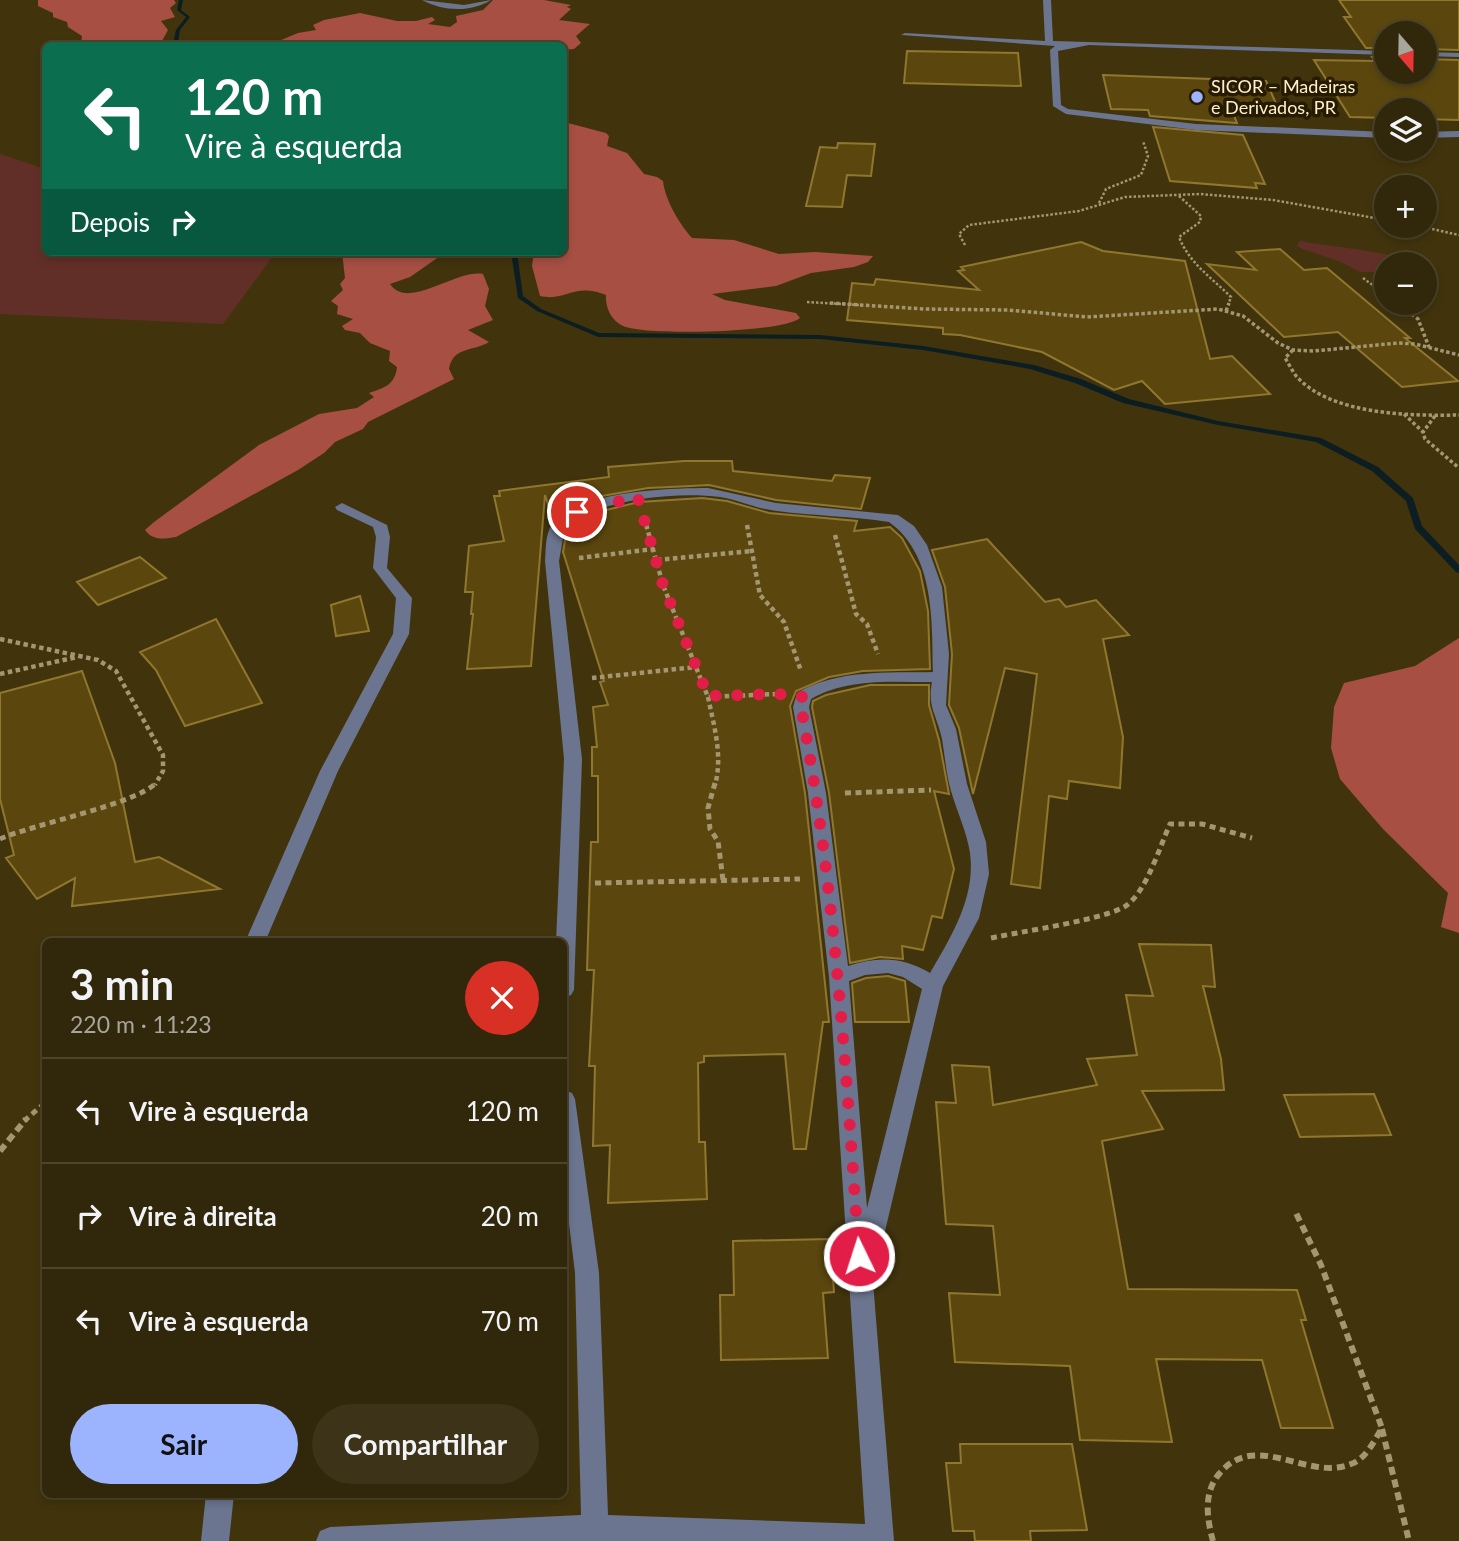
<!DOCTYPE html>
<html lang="pt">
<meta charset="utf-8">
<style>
:root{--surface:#31270a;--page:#3d3318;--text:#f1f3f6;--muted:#a8a59c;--line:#4c442b;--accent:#9bb4fd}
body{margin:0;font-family:Lato,sans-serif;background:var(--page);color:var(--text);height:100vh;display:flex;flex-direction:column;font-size:26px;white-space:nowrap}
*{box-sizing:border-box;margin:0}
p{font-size:23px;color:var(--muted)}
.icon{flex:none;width:38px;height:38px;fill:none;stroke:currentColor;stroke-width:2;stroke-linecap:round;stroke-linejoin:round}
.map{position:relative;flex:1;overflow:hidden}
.panel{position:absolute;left:42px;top:938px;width:525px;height:560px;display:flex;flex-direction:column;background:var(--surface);border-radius:10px;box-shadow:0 4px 10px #0003,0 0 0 2px var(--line)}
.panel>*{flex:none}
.banner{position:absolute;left:42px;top:42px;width:525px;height:214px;border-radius:10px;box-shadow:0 4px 10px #0003,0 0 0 2px var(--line);background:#0b6e4f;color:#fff;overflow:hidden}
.needle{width:46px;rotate:160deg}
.tools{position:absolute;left:1374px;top:21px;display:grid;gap:14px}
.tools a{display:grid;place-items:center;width:63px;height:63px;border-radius:50%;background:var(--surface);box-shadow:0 4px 10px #0003,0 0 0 2px var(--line);font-size:35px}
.pin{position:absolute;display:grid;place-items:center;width:60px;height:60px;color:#fff;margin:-30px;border:4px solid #fff;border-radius:50%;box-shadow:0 2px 7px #0007}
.me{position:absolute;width:77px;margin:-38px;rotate:356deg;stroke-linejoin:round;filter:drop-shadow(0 0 5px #0008)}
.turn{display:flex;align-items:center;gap:24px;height:147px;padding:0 28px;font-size:32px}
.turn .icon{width:91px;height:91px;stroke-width:2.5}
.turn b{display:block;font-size:49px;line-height:60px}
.then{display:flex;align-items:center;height:66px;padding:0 28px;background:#0003;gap:14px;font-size:26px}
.round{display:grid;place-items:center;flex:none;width:74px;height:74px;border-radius:37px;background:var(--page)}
.summary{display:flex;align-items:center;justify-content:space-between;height:119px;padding:0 28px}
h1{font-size:42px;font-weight:700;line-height:52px}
.primary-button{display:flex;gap:14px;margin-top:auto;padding:14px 28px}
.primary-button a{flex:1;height:80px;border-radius:42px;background:var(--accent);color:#111;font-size:28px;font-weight:700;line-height:80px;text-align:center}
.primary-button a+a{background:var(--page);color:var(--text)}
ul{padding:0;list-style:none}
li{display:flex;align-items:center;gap:21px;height:105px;padding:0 28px;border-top:2px solid var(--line)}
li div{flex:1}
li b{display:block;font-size:26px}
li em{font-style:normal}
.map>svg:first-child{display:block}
.green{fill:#622f28}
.forest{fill:#a74f43}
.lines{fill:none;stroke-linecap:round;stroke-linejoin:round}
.stream{fill:#0c1e21;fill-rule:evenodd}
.building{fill:#5b470e;stroke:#90772f;stroke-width:2}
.path-far4{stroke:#a39671;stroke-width:2.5;stroke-dasharray:2.5 2;stroke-linecap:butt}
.path-far3{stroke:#a39671;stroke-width:3.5;stroke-dasharray:3.5 2.5;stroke-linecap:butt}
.path-far2{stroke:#a39671;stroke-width:4.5;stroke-dasharray:4.5 3.5;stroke-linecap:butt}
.path-far1{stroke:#a39671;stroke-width:5;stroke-dasharray:6 4.5;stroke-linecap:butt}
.path{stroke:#a39671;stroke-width:6;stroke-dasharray:8 5;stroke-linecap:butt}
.service{fill:#6b758f;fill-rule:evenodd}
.minor{fill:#6b758f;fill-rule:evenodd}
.route{stroke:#e11d48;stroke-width:12;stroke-dasharray:0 21.6}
.poi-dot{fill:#9bb4fd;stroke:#261b00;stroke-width:2.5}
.labels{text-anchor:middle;stroke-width:7;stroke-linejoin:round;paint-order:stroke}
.far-poi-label{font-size:18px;fill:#fef0cd;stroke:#261b00;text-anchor:start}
</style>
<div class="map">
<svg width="1459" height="1541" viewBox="0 0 1459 1541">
<rect width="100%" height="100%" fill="#41340d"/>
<!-- green -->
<path class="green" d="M0 154 45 169 46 252H276L223 324 0 314Z
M1300 241C1325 246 1398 252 1415 264 1400 264 1383 261 1376 272H1360L1341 262 1300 248 1297 245Z"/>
<!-- forest -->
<path class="forest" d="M38 0H174L176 3 170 8 175 17 161 21 168 30 162 41 165 45H81L82 36 68 27 67 22 53 17V13L38 6Z
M493 0H544L571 5 567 7 571 9 559 20 590 24 576 36 581 43 574 49 564 50V46L538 43 277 46 274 43 298 33 316 30 313 25 324 20 360 13 397 21H416L432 17 435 20 428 24 450 27 457 22 456 16 483 10Z
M564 122 606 133 609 136 607 146 627 153 644 174 657 177 663 181C665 200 680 225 692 238L734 240 779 254 815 252 873 256 868 262 854 267 811 273 776 286 712 294 725 300 796 313 800 318C783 333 645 336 623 326 611 321 605 307 606 295 573 282 567 302 540 296L532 266 534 252H564Z
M342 252H446L410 277 390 284C408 311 456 269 483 274L489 289 485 306 493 320 468 330 489 342C473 352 453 346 449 369L454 379 368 422 363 429 335 442 324 453 298 470 176 537C164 539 153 541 145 530L154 522 259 445 319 414 357 408 374 397 369 393C384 388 395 385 397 367L389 361 390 351 370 343 360 333 345 330 342 326 353 319 337 314 338 306 331 301 343 290 340 284 345 278Z
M1459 638V933L1441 927 1448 893 1383 829 1340 779 1331 748 1334 707 1344 683 1415 666Z"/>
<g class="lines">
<!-- stream -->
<path class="stream" d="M179 0H183L181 10 190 17 180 30 178 42 231 46 173 44 176 30 186 17 177 10Z
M511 252H517L523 296 541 309 599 333 820 335 923 346 1034 365 1081 379 1129 399 1218 421 1321 438 1378 467 1413 498 1422 526 1459 565V573L1456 572 1415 529 1406 501 1372 471 1316 442 1218 425 1123 403 1075 383 1030 369 923 350 820 339 598 337 537 311 518 298Z"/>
</g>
<!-- building -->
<path class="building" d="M1339 0H1459V50L1424 49V33H1386V48H1366L1344 17H1351Z
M907 51 1018 53 1021 86 904 83Z
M1372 57 1386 58V72H1424V59L1459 60V120L1424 119V110H1386V118L1350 117 1314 60 1375 61Z
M1103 75 1266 81 1281 115 1233 113 1237 123 1150 116 1148 110 1111 109Z
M1153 127 1243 135 1265 184 1255 183 1257 188 1170 181Z
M838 143 875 144 871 176 847 175 842 207 806 206 820 147 837 148Z
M1081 242 1103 251 1185 261 1210 359 1232 356 1270 394 1165 404 1142 381 1114 390 1042 352 960 335 943 334V328L847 320 852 283 874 285 876 279 979 290 958 271 964 270 961 267Z
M1280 249 1304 270 1327 268 1410 338H1405L1458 381 1402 387 1338 332 1284 337 1207 264 1256 270 1237 252Z
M684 461H732L733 471 832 481 835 475 870 478 861 509 776 500 709 485 691 486 648 488 602 496 580 502 553 519 545 495 531 666 467 669 473 614H471L473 592H465L469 546 504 541 494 496H500L499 491 609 477 608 467Z
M702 498 727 501 769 513 857 521 854 531 890 527 902 538 920 571 928 611 930 669 863 671 829 677 796 691 790 706 805 793 829 1022H823L806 1149H794L785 1054 704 1056V1062L698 1063 699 1142H705L707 1199 608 1203 610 1145 593 1146 595 1066H589L594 970H587L591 842H598V776H592V747H597L593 707 608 705 600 682 604 681 563 552 567 529 598 512 639 502Z
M987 539 1045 602 1059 599 1066 607 1096 600 1129 635 1103 639 1123 737 1120 788 1069 781 1067 799 1049 796 1040 888 1011 884 1037 674 1005 668 973 794 959 728 949 705 952 654 945 587 932 550Z
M140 557 166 578 98 605 77 582Z
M360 596 369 631 336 636 331 605Z
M216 619 262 703 185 726 156 670 140 652Z
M82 671 115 763 135 862 159 857 220 889 72 906 75 878 37 899 6 858 14 855 0 799V693Z
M870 685H929V705L939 740 949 794 934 791 954 869 942 918 932 916 923 950 902 946 903 959 880 957 850 963 829 793 812 707 813 701 826 695Z
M1139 944 1211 945 1215 987 1203 986 1221 1059 1224 1090 1142 1091 1163 1129 1102 1141 1128 1289 1297 1290 1306 1320H1301L1333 1428H1281L1262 1360 1156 1359 1172 1442 1080 1440 1070 1366 955 1362 949 1293 1000 1295 993 1226 946 1224 936 1102 956 1103 952 1065 989 1067 993 1105 1097 1085 1087 1059 1137 1055 1126 995 1153 996Z
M888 976 905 981 909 1022H855L852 983 866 978Z
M1374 1094 1391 1135 1300 1137 1284 1095Z
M830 1239 834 1292 823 1293 828 1358 721 1360 720 1295H734L733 1241Z
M960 1444H1072L1087 1530 1030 1531 1031 1541H975L974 1531H953L946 1463H961Z"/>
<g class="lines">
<!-- path-far4 -->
<path class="path-far4" d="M1179 196 1201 216 1200 222 1179 237C1189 263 1212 278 1231 297L1228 305
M1099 203 1106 189 1141 175 1148 156 1143 141
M1419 226 1459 235
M965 245 959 234 969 225 1079 211 1125 197 1200 194 1273 200 1386 220
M1363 278 1386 295
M807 302 859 305
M1397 303 1400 305"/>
<!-- path-far3 -->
<path class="path-far3" d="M830 303 924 309 1008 310 1087 317 1218 309 1243 316 1278 343 1293 350 1314 351 1398 343 1415 344 1459 355
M1397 303 1418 319 1429 347
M1226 311 1229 303
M1293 350 1285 358C1289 364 1292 371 1297 377 1332 415 1410 416 1459 415
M1404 414 1423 432
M1435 416 1423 432 1425 439 1459 468"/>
<!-- path-far2 -->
<path class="path-far2" d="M644 517 663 585 708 697 777 694
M747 525 760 595 784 622 801 671
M835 535 856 614 867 624 878 654
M579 558 654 549
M657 560 752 551
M0 639 98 660 116 671 163 755V771L155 785
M0 674 77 657
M592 678 696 667
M708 697C714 726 723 756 715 785"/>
<!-- path-far1 -->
<path class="path-far1" d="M715 783 708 808 710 829 718 841 723 880
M845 793 931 790
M0 839C34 824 136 804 156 783
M595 883 800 879
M991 938C1018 932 1109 919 1127 905 1147 890 1160 846 1170 824H1202L1252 838
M24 1121 46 1102"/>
<!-- path -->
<path class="path" d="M0 1151 26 1119
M1382 1429 1409 1541
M1213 1541C1207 1519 1203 1493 1219 1474 1256 1429 1307 1482 1351 1464 1366 1459 1374 1441 1382 1428L1321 1265 1296 1213"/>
<!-- service -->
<path class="service" d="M1043 0H1051L1053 41 1386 51V55L1089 45 1058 51 1061 105 1068 109 1196 124 1386 132V138L1196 130 1066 114 1053 106 1050 50 1055 46 901 35 905 33 1045 41Z
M1424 52 1459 53V57L1424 56Z
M1459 131V137L1424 138V132Z"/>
<!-- minor -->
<path class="minor" d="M422 0 464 5 491 0C471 13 442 11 422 0Z
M708 488 776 503 898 515 914 526 927 545 942 587 949 654 946 705 956 729 967 784 986 842 989 874 979 918 943 986 873 1282 894 1541H316L320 1531 330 1527 581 1515 575 1273 564 1182V1090L572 1093 575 1099 599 1273 608 1515 865 1524 829 977 808 793 793 707 797 693C838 669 887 673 933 672 932 621 935 555 889 522 852 516 814 516 777 511 757 509 739 500 720 497 677 491 598 499 565 527L559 561 582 759 574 990 571 995 564 998V942H556L564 759 545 561C546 549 545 535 552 524 577 491 670 488 708 488ZM932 682C927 707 937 715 942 739 945 756 946 774 951 791 957 812 967 832 970 853 976 897 951 937 930 973 903 957 878 956 848 966L826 793 809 707 811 699C847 678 891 682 932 682ZM888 973 903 977 922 989 867 1208 849 981 865 975Z
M342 503 387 525 390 537 387 568 412 598 409 634 338 771 265 942H245L320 771 393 634 396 598 373 568 376 537 373 527 337 510 335 507Z
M206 1494H234L229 1541H201Z"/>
</g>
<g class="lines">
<!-- route -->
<path class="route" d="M577 512 590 507 638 498 663 585 708 696 779 694 803 697 801 707C835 888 846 1072 859 1256"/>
</g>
<!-- markers -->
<circle class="poi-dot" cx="1197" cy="97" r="7"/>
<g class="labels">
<!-- far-poi labels -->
<g class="far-poi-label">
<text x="1211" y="93">SICOR – Madeiras<tspan x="1211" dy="21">e Derivados, PR</tspan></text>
</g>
</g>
</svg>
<div class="tools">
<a><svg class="needle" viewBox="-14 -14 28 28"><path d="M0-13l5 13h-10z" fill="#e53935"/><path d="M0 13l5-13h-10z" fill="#a8a59c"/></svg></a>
<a><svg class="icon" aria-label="layers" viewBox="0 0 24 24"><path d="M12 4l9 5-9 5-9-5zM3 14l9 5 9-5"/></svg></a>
<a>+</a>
<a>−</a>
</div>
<div class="pin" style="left:577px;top:512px;background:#d93025"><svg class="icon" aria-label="arrive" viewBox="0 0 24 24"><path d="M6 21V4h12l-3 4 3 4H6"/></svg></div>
<svg class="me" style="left:859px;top:1256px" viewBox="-20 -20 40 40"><circle r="17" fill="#e11d48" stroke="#fff" stroke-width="3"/><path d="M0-11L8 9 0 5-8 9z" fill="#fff"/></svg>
<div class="banner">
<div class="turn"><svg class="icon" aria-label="left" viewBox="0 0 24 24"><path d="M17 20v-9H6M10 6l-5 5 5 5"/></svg><div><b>120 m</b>Vire à esquerda</div></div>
<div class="then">Depois<svg class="icon" aria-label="right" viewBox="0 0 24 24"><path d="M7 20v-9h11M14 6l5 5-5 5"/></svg></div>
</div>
<section class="panel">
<div class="summary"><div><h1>3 min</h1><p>220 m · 11:23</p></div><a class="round" style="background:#d93025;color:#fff"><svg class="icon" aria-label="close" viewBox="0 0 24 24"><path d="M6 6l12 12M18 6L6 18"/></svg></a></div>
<ul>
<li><svg class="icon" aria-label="left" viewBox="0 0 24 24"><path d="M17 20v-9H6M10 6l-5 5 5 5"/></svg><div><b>Vire à esquerda</b></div><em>120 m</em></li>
<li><svg class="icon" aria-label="right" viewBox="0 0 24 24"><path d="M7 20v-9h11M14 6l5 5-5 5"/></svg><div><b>Vire à direita</b></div><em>20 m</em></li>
<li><svg class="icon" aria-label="left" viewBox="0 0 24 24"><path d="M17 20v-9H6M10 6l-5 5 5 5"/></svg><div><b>Vire à esquerda</b></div><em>70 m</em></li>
</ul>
<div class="primary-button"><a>Sair</a><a>Compartilhar</a></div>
</section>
</div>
